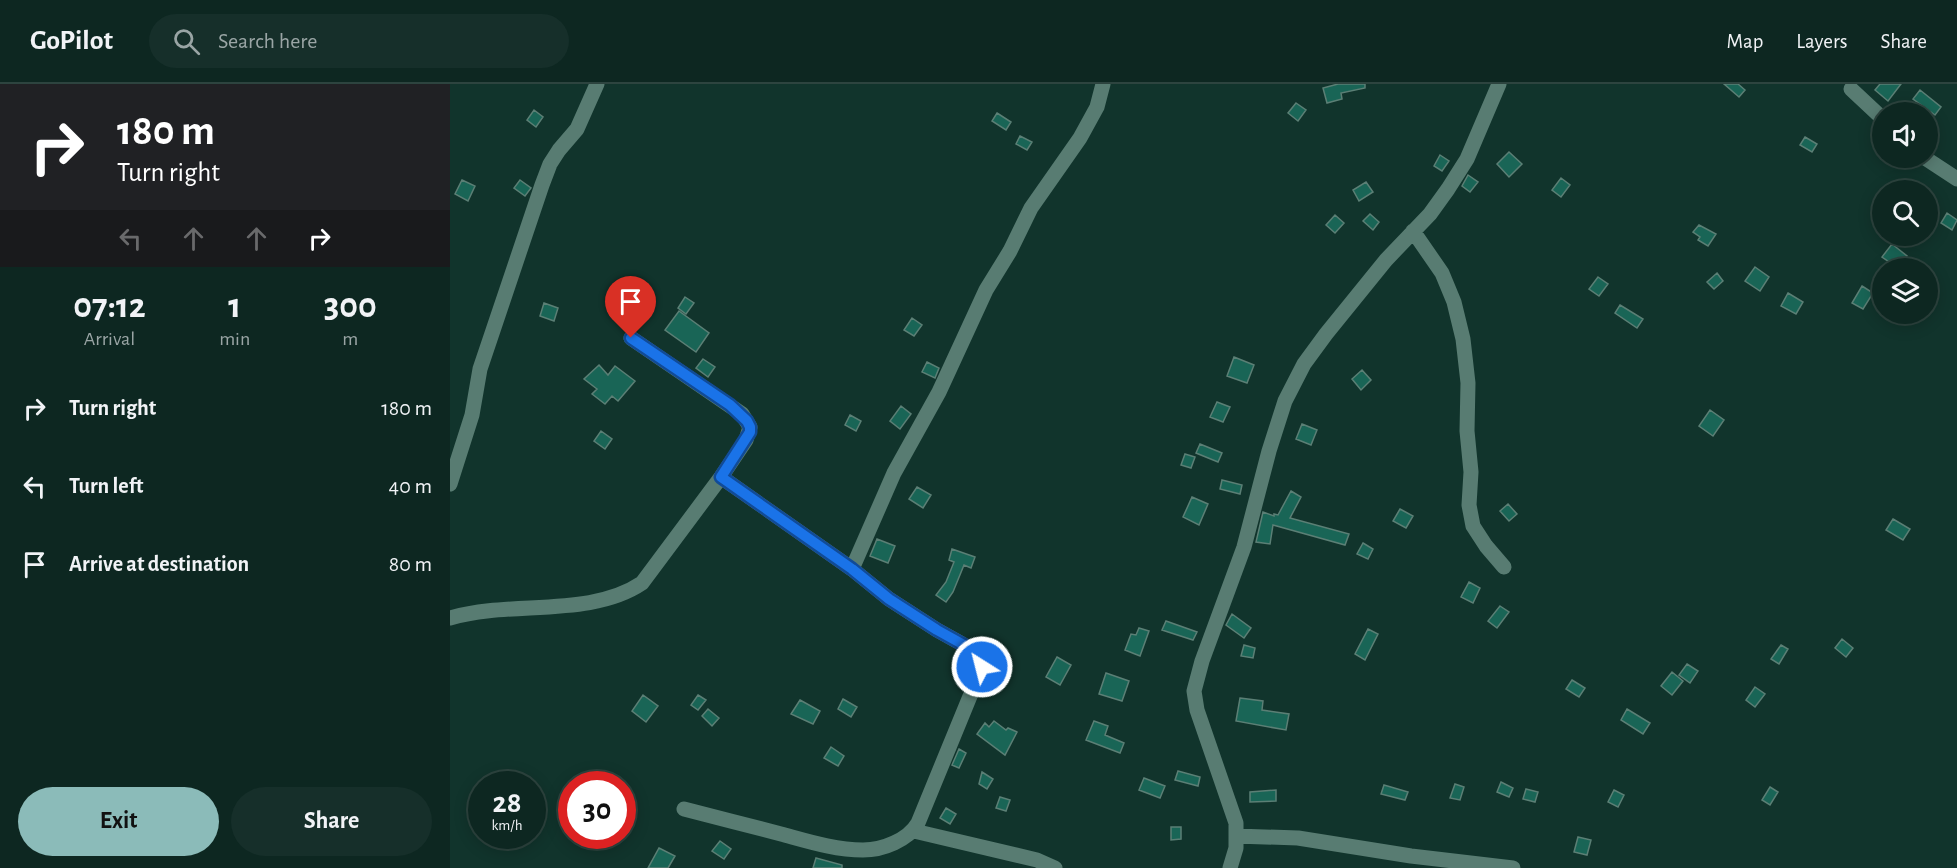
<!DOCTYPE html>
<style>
:root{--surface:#0d2721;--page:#162f2a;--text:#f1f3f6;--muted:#9aa5a5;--line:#2d443f;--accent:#8bbbb9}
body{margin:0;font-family:"Alegreya Sans",sans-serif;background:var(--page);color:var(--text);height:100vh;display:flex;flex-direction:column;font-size:22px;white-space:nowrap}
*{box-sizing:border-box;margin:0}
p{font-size:20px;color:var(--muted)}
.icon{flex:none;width:33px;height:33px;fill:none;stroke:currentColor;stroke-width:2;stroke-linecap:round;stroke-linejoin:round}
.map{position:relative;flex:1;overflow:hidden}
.details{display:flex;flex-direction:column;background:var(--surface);width:450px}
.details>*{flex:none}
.top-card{background:#202124;color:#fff;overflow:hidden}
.buttons{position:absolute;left:1422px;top:18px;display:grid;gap:12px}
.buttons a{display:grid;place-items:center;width:66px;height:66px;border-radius:50%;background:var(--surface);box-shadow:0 3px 15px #0003,0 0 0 2px var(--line);font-size:30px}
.speed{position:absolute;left:18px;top:687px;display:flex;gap:12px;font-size:30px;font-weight:700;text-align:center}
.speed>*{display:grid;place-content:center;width:78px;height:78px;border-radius:50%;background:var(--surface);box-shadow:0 3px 15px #0003,0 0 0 2px var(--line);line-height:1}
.speed small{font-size:15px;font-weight:400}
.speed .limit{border:9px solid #d22;background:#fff;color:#111}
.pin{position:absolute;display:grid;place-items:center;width:51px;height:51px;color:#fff;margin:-62px -26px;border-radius:50% 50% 50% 0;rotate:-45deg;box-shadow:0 0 6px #0007}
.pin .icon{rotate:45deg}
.me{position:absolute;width:66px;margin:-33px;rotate:324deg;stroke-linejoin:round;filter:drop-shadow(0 0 4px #0008)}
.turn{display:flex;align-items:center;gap:21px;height:126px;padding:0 18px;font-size:27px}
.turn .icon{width:78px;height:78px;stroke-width:2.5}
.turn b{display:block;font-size:42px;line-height:51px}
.lanes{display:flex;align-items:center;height:57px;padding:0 18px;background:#0003;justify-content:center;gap:30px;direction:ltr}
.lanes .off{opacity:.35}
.eta{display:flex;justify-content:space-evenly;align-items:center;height:102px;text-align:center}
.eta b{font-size:36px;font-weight:600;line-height:42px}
.primary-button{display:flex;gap:12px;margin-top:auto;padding:12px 18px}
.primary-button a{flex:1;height:69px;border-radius:36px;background:var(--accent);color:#111;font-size:24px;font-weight:600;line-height:69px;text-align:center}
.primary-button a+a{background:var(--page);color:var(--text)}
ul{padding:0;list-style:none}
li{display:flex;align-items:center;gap:18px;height:78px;padding:0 18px}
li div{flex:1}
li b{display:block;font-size:22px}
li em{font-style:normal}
header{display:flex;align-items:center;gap:36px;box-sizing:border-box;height:84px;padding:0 30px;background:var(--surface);border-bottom:2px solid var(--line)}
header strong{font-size:28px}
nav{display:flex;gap:33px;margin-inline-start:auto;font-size:21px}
.search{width:420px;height:54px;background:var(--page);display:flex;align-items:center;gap:15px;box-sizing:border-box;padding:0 21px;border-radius:33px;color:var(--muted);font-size:22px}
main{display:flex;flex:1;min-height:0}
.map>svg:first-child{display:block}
.building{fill:#196556;stroke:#5b7f75;stroke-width:1.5}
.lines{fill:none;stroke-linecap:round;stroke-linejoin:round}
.minor{stroke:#587c72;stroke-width:15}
.route-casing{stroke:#114b97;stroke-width:15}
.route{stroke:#1a73e8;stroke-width:10}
</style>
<header>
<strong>GoPilot</strong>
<div class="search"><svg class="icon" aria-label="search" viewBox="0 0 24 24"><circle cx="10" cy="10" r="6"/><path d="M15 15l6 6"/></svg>Search here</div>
<nav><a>Map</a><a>Layers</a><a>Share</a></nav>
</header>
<main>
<section class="details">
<div class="top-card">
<div class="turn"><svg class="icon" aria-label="right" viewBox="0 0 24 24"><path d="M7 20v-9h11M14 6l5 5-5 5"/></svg><div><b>180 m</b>Turn right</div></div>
<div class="lanes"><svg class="icon off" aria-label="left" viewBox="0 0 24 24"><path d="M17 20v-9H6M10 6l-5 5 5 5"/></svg><svg class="icon off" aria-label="ahead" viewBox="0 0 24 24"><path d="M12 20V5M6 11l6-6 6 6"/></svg><svg class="icon off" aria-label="ahead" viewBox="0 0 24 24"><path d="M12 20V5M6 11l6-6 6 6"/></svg><svg class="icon" aria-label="right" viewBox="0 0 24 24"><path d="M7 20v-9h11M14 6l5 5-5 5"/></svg></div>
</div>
<div class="eta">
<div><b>07:12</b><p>Arrival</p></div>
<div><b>1</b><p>min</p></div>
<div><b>300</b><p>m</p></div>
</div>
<ul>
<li><svg class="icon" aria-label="right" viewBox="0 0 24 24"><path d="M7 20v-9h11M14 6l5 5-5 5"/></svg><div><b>Turn right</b></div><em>180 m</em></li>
<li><svg class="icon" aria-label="left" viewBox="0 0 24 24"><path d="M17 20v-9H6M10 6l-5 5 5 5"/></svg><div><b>Turn left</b></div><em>40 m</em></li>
<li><svg class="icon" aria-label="arrive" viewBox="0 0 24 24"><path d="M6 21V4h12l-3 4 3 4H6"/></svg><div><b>Arrive at destination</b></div><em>80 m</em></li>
</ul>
<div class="primary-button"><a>Exit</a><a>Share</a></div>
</section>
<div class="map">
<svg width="1507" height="784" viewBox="0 0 1507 784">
<rect width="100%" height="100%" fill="#11342c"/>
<!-- building -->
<path class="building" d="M888 0H915V4L891 9 892 15 877 19 873 4Z
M1274 0H1288L1295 6 1289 13Z
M1430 0H1451L1438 17 1425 6Z
M1470 6 1491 23 1485 31 1463 15Z
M846 19 856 26 848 37 838 29Z
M84 26 93 33 86 43 77 36Z
M547 29 561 38 556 46 542 37Z
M570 52 582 58 577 66 566 60Z
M1355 53 1367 60 1362 68 1350 61Z
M1059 68 1072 80 1059 93 1047 80Z
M990 71 999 77 992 87 984 82Z
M1018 91 1028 98 1020 108 1012 102Z
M1111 94 1120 101 1111 113 1102 106Z
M12 96 25 102 18 117 5 110Z
M70 96 81 104 75 112 64 104Z
M916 98 923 108 909 117 903 106Z
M1497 129 1507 136 1502 146 1491 139Z
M920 130 929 138 923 146 913 137Z
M885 131 894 139 885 149 876 141Z
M1249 141 1266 150 1258 162 1248 156 1250 153 1243 148Z
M1442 160 1457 172 1448 184 1432 173Z
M1305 183 1319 193 1310 207 1295 197Z
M1267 189 1273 197 1264 205 1257 198Z
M1148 193 1158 200 1149 212 1139 205Z
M1412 202 1423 209 1413 225 1402 219Z
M1338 209 1353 218 1346 230 1331 222Z
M235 213 244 219 236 230 228 224Z
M94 219 108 224 104 237 90 232Z
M1170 221 1193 235 1187 244 1165 229Z
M229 227 259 249 246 268 215 246Z
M462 234 472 241 464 252 454 246Z
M784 273 804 281 797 299 777 292Z
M253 275 265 283 258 293 246 284Z
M477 278 489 284 485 294 472 288Z
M149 281 158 291 165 282 185 297 168 317 162 312 155 320 142 310 147 305 134 295Z
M912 286 921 296 911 306 902 295Z
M767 318 780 323 773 338 760 333Z
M451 322 461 330 450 345 440 337Z
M1260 326 1274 336 1263 352 1249 342Z
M400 331 411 337 406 347 395 341Z
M852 340 867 346 861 361 846 355Z
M151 347 162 355 155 365 144 357Z
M750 360 772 369 768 378 746 369Z
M735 370 745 373 741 384 731 381Z
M772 396 792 401 790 410 770 405Z
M467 403 481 411 473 424 459 415Z
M841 407 851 413 840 434 899 450 895 461 823 441 820 460 806 458 813 428 824 432V430L828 431Z
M742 413 758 420 749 441 733 433Z
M1058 420 1067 430 1059 437 1050 427Z
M950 425 963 432 956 444 943 437Z
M1443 435 1460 445 1453 456 1436 446Z
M427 455 445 462 438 479 420 472Z
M913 459 923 465 918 475 907 470Z
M502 465 525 473 521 484 514 481 503 508 496 518 486 511 496 498 504 478 499 476Z
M1019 498 1030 504 1023 519 1011 513Z
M1050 522 1059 528 1047 544 1038 537Z
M782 530 801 544 794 554 776 541Z
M716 537 747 548 743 556 712 546Z
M689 544 699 547 690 572 675 566 681 550 686 551Z
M918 545 928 550 915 576 905 570Z
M1392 555 1403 564 1396 573 1385 564Z
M794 561 805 564 803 574 791 572Z
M1331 561 1338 565 1329 580 1321 575Z
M607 573 621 581 610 601 596 593Z
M1237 580 1248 587 1240 599 1229 591Z
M1222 588 1233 597 1222 611 1211 602Z
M656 589 679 597 672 617 649 610Z
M1122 596 1135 604 1129 613 1116 605Z
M1305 603 1315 610 1305 623 1296 616Z
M193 611 208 622 196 638 182 627Z
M248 611 256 616 248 626 241 621Z
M790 614 813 617 812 626 839 630 836 646 786 637Z
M393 615 407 623 401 633 388 625Z
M350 616 370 627 363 640 341 630Z
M258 625 269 634 262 642 252 632Z
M1177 625 1200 639 1193 650 1171 636Z
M544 637 556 646 558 644 567 648 555 671 527 650 535 639 539 643Z
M644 637 658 642 655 651 674 659 670 669 636 656Z
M381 663 394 672 388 682 374 674Z
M509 665 516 669 509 684 502 681Z
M728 687 750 693 748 702 725 696Z
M532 688 543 695 537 705 529 700Z
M694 694 715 702 710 714 689 706Z
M1051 698 1063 704 1059 713 1047 708Z
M1005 700 1014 703 1010 716 1000 714Z
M934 701 958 708 955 716 931 710Z
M1320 703 1328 708 1320 721 1312 716Z
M1076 705 1088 708 1085 718 1073 715Z
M826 706V717L800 718V708Z
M1164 706 1174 711 1168 723 1158 718Z
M550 713 560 716 556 727 546 724Z
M496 724 506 730 500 740 490 734Z
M721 743H731V755L721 756Z
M1128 753 1141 756 1137 771 1124 768Z
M270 757 281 765 274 775 262 767Z
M209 764 225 772 218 784H198Z
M366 774 392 781V784H363Z"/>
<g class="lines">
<!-- minor -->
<path class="minor" d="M1401 5 1432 34
M1475 74 1507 95
M963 147 992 189 1004 218 1013 255 1018 299 1017 347 1021 388 1019 421 1023 442 1036 462 1054 483
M0 400 22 331 30 285 92 101 100 80 109 66 127 45 147 0
M402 485 444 389 489 308 536 206 560 167 581 124 630 54 647 23 653 0
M0 534C61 516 140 534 192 499L271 393 296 356 300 343 292 330 181 254
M234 725C266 733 299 742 331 750 357 757 385 766 413 766 433 766 458 756 468 739L532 583V575L523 566 487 546 439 515 402 485 271 393
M464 747 587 776 605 784
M786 752 848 754 961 772 1063 784
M780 784 786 764V739L747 626 744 607 752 577 794 463 819 367 835 317 854 280 876 250 936 176 980 130 998 105 1017 75 1049 0"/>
</g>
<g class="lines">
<defs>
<path id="route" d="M181 254 280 321 297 337 300 343V348L271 393 402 485 439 515 487 546 523 566 532 575V583"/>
</defs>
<!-- route casing -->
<use href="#route" class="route-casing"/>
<!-- route -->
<use href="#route" class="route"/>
</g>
</svg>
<div class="buttons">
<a><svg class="icon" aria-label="sound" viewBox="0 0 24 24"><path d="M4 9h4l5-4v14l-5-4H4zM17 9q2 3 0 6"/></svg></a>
<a><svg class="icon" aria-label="search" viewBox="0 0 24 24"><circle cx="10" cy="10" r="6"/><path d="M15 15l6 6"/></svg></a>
<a><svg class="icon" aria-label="layers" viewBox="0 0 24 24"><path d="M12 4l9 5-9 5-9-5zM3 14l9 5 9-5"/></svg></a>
</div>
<div class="speed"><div>28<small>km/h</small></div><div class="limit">30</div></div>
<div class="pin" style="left:181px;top:254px;background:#d93025"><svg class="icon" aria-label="arrive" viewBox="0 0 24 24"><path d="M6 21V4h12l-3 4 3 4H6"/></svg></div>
<svg class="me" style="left:532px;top:583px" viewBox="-20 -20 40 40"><circle r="17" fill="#1a73e8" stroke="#fff" stroke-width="3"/><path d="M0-11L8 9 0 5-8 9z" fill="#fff"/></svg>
</div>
</main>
